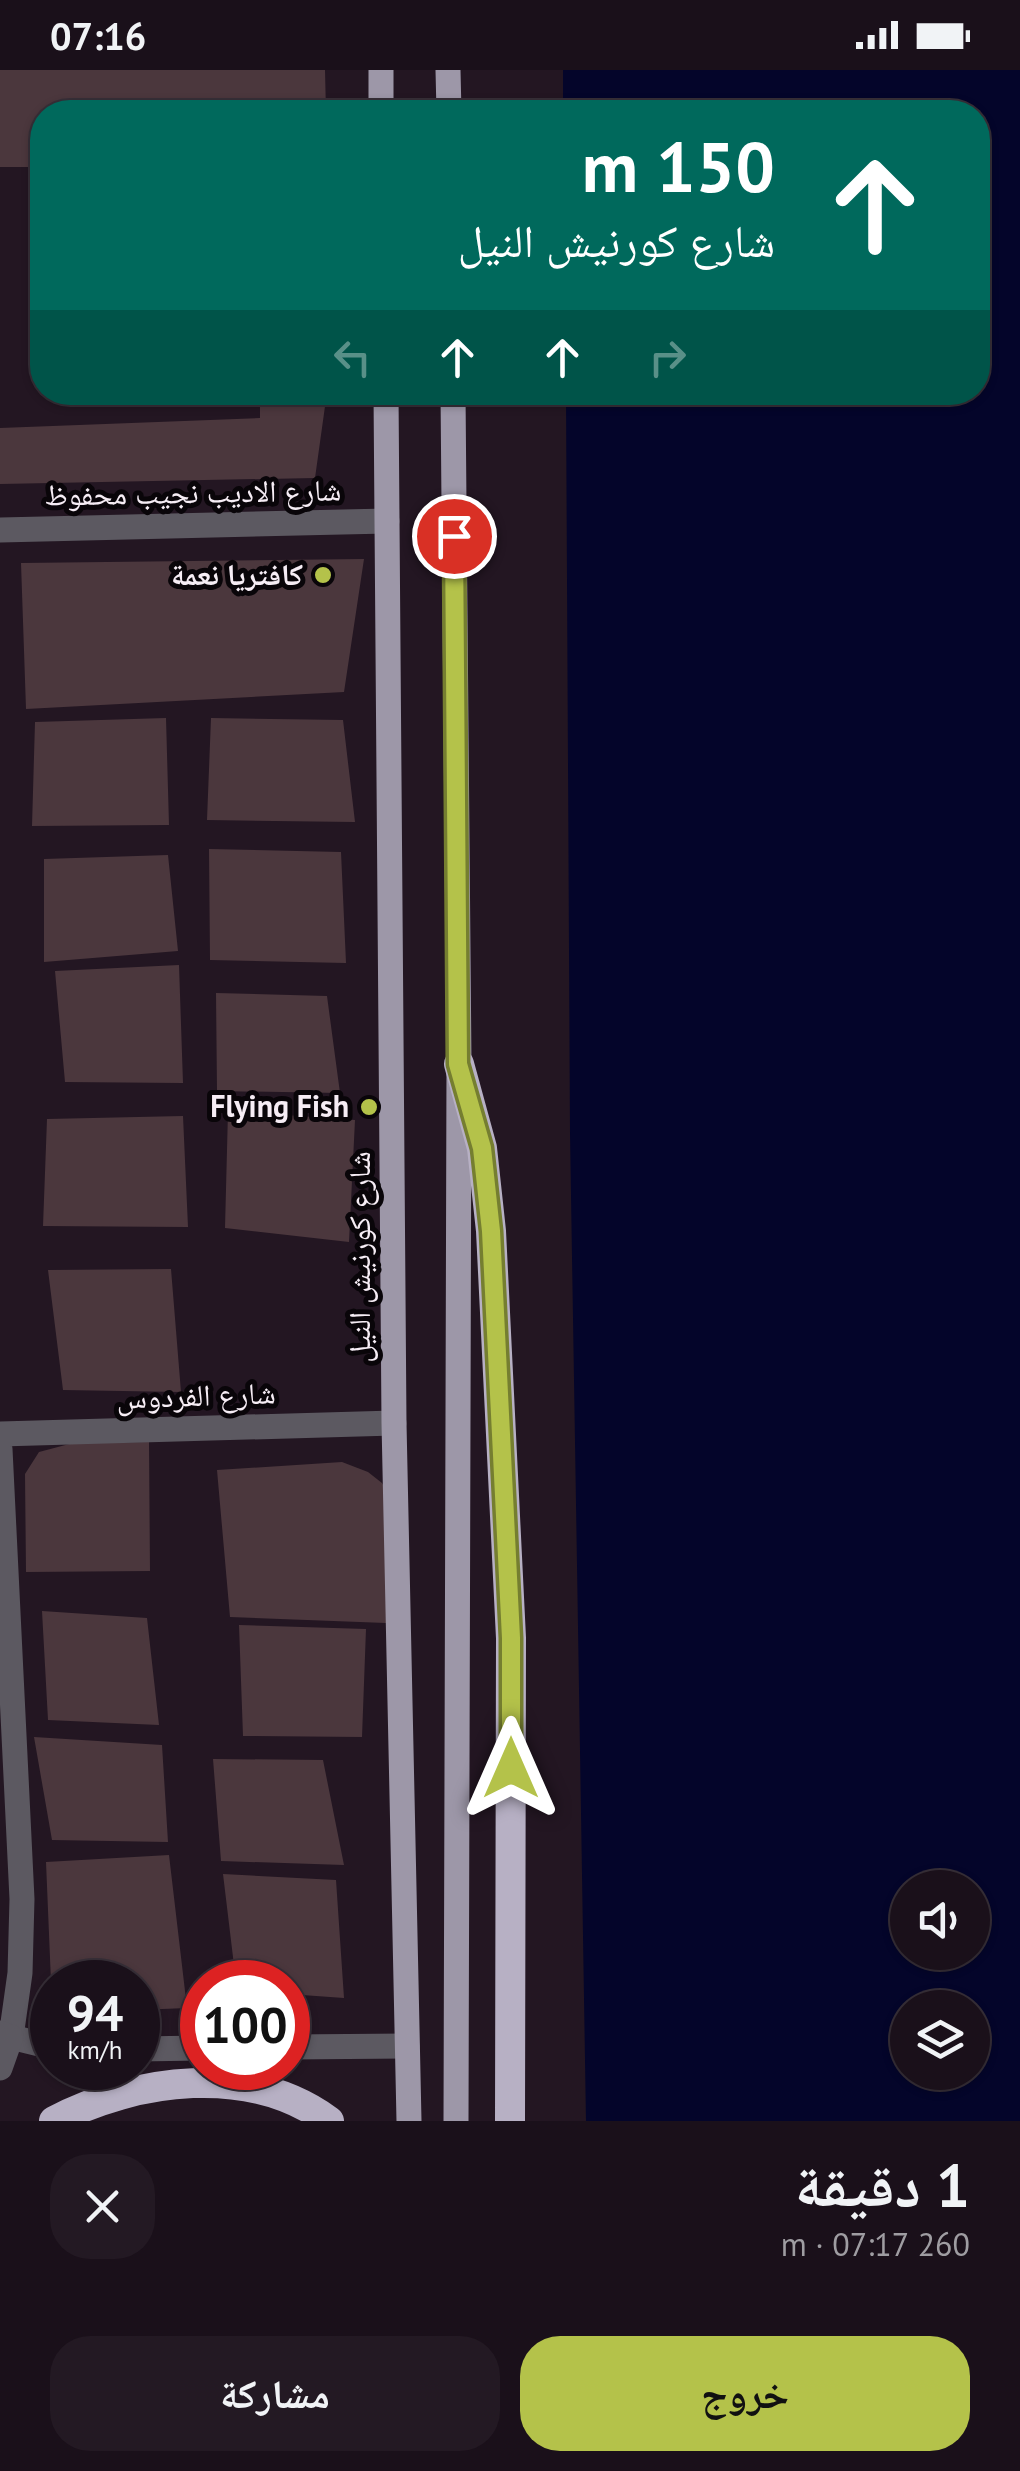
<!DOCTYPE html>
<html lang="ar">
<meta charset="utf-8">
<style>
:root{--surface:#1a101a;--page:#231923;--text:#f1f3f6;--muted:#9f9da2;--line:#383039;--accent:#b4c24a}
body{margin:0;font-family:"PT Sans","Noto Naskh Arabic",sans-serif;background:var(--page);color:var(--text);direction:rtl;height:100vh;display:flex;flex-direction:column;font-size:38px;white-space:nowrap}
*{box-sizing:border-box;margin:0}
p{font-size:32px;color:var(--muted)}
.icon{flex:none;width:55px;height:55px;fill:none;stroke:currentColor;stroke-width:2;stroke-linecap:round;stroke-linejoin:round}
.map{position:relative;height:2051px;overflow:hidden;direction:ltr}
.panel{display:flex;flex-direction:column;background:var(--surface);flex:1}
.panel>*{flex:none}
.hud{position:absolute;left:30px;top:30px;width:960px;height:305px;border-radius:40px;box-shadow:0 2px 8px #0004,0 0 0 2px var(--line);direction:rtl;background:#00695c;color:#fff;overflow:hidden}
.controls{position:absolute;left:890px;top:1800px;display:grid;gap:20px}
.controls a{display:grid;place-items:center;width:100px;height:100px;border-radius:50%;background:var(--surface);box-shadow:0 2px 8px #0004,0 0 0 2px var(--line);font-size:50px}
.speed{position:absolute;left:30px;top:1890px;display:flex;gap:20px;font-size:50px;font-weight:700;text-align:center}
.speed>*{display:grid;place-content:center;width:130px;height:130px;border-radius:50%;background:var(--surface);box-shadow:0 2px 8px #0004,0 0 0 2px var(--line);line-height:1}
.speed small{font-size:25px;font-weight:400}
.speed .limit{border:15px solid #d22;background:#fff;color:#111}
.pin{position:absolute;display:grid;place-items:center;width:85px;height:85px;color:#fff;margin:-42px;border:5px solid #fff;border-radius:50%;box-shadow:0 2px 10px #0007}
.me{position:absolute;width:110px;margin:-55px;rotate:0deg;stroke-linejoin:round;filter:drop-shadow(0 0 8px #0008)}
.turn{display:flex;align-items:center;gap:35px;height:210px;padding:0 50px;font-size:45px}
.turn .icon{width:130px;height:130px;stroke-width:2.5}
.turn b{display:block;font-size:70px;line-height:85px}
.lanes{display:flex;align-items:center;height:95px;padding:0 50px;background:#0003;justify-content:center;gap:50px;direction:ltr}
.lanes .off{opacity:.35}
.round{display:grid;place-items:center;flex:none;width:105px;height:105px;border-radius:40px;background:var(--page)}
.headline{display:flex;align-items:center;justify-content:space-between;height:170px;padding:0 50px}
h1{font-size:60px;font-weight:700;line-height:75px}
.button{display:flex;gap:20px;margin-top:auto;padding:20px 50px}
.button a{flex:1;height:115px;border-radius:40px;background:var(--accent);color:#111;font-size:40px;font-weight:700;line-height:115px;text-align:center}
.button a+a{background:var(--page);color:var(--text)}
.status{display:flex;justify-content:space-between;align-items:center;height:70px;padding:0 50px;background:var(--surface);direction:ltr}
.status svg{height:28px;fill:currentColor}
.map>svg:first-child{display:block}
.water{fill:#04052a;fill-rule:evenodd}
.building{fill:#4b373d}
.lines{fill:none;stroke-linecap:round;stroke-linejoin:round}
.minor{stroke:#5c5961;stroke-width:25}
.tertiary{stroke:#5c5961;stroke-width:25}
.primary{stroke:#9d97a8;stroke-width:25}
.motorway{stroke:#b7b0c4;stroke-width:30}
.route-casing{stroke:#757e30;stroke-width:25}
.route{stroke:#b4c24a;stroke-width:18}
.poi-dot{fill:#b4c24a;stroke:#090509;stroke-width:4}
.labels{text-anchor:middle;stroke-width:10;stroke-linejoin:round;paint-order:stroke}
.street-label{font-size:30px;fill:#f6edf5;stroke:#090509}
.poi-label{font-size:30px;font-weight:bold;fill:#f6edf5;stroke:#090509;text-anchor:end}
</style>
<div class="status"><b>07:16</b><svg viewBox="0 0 49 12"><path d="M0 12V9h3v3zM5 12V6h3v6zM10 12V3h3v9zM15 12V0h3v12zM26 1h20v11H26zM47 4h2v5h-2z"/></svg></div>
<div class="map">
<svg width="1020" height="2051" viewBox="0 0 1020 2051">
<rect width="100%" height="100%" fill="#231622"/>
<!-- water -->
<path class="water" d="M563 0H1020V2051H586L570 1062 566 323 978 322V42H563ZM908 1818H972V1882H908ZM908 1938H972V2002H908Z"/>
<!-- building -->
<path class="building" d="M0 0H325L326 42H42V97H0Z
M260 322H327L315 408 0 414V358L260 348Z
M364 489 344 622 26 639 21 493Z
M166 648 169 755 32 756 35 652Z
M211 648 343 650 355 752 207 750Z
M209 779 341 782 346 893 210 890Z
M168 785 178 881 44 892V789Z
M179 895 183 1013 65 1012 55 901Z
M216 923 327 926 340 1023 217 1021Z
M228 1041 355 1050 349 1172 225 1158Z
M183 1046 188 1157 43 1156 47 1049Z
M171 1199 181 1322 63 1320 48 1200Z
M149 1372 150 1501 26 1502 25 1404 39 1382 73 1373Z
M342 1392 368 1402 382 1413 391 1429 386 1553 230 1547 217 1400Z
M42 1541 147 1548 159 1655 48 1650Z
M239 1555 366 1559 362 1667 243 1666Z
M34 1667 162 1675 168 1772 52 1770Z
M213 1689 323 1690 344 1795 221 1791Z
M169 1785 187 1938 138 1940V1912H51L46 1792Z
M223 1804 336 1810 344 1928 288 1924V1912H236Z"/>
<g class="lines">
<!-- minor -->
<path class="minor" d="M0 460 387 451
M0 1364 394 1353
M0 1379 22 1829 20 1903 11 1967 52 1977
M288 1977 407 1976
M138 1979 202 1978"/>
<!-- tertiary -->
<path class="tertiary" d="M0 1963 11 1967 0 1998"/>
<!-- primary -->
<path class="primary" d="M381 0V42
M448 0 449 42
M386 322 394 1353 409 2051
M453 322 459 994 456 2051"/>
<!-- motorway -->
<path class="motorway" d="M459 994 482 1078 491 1161 511 1568 510 2051
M54 2051C136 2008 250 1993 329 2051"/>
</g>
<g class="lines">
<defs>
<path id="route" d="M454 466 458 994 482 1078 491 1161 511 1568V1698"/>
</defs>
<!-- route casing -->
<use href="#route" class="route-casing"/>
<!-- route -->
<use href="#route" class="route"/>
</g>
<!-- markers -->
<g class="poi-dot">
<circle cx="323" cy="505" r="10"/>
<circle cx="369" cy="1037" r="10"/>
</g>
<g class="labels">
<!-- street labels -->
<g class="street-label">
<text transform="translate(193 423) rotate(-1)" y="10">شارع الاديب نجيب محفوظ</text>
<text transform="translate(360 1187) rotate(-90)" y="10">شارع كورنيش النيل</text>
<text transform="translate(196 1326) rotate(-2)" y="10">شارع الفردوس</text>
</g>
<!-- poi labels -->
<g class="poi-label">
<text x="303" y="515">كافتريا نعمة</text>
<text x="349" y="1047">Flying Fish</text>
</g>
</g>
</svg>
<div class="controls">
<a><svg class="icon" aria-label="sound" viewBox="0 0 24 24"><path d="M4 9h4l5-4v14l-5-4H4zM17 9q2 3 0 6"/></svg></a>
<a><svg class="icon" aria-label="layers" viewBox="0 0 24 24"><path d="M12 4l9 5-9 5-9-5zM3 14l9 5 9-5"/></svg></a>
</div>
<div class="speed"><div>94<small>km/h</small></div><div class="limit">100</div></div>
<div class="pin" style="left:454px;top:466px;background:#d93025"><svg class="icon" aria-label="arrive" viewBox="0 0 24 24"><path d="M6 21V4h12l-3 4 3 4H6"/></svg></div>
<svg class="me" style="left:511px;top:1698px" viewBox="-20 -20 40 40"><path d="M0-17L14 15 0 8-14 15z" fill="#b4c24a" stroke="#fff" stroke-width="4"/></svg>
<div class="hud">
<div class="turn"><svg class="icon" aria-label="ahead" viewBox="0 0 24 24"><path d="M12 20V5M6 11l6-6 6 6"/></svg><div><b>150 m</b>شارع كورنيش النيل</div></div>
<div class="lanes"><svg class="icon off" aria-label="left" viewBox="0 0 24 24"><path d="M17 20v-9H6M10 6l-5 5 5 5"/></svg><svg class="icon" aria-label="ahead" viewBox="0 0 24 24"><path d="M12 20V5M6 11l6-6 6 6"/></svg><svg class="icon" aria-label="ahead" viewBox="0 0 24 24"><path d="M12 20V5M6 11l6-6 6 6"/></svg><svg class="icon off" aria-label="right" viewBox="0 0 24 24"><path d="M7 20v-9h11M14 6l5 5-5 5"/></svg></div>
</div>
</div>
<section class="panel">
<div class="headline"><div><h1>1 دقيقة</h1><p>260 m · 07:17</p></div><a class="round"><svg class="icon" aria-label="close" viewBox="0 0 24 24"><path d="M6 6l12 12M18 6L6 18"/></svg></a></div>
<div class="button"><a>خروج</a><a>مشاركة</a></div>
</section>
